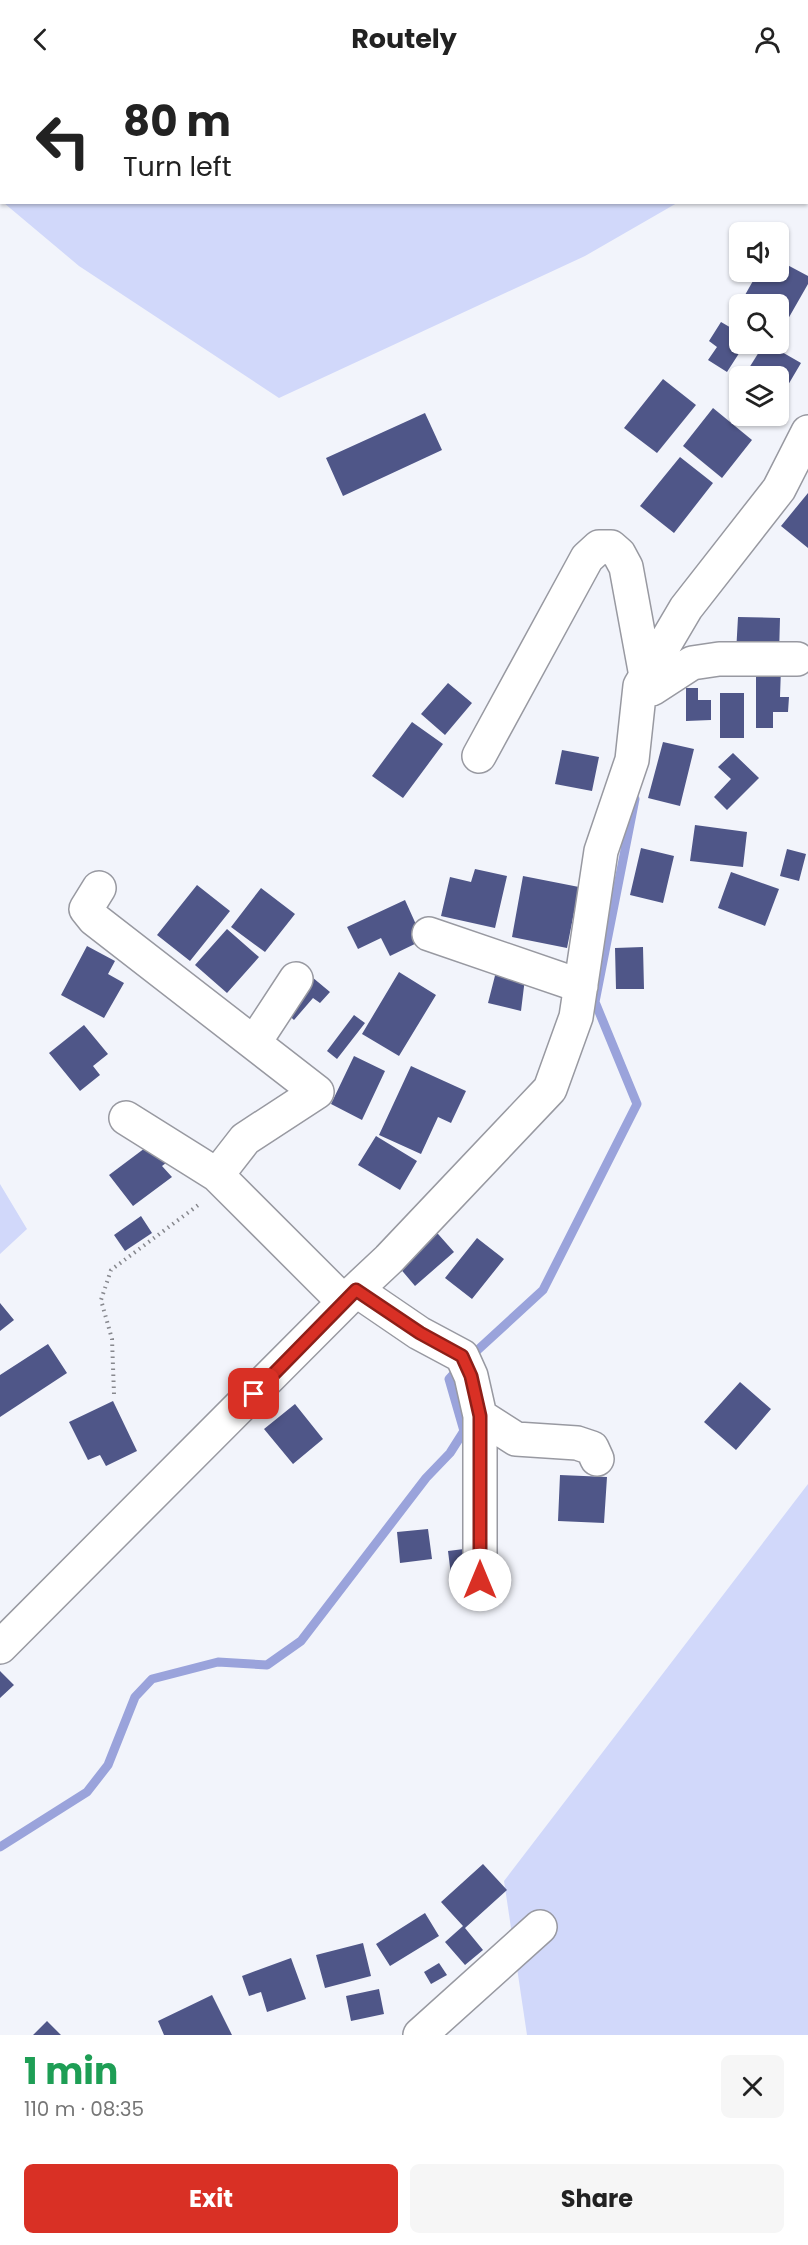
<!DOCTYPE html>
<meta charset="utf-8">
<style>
:root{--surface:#fff;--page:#f6f6f6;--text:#222;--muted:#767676;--accent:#d93025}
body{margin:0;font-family:Poppins,sans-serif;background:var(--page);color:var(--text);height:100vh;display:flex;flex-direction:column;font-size:22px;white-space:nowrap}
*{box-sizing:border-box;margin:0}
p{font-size:20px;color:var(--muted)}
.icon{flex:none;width:33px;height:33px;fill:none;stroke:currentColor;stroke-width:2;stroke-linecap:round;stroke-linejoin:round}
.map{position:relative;height:1957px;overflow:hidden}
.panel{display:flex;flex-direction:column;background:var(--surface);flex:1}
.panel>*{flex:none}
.banner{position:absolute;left:0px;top:0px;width:808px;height:126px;box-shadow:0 2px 4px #0004;background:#fff;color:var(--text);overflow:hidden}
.buttons{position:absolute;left:729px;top:144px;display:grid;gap:12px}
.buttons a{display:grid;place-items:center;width:60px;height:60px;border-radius:9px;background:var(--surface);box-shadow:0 2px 4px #0004;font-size:30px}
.pin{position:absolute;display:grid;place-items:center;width:51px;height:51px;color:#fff;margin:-26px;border-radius:12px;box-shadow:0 3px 9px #0006}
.me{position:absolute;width:66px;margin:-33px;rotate:0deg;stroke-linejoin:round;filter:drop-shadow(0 0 4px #0008)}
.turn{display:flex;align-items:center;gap:21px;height:126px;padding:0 24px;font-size:27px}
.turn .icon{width:78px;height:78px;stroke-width:2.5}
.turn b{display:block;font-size:42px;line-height:51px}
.round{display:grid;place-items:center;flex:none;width:63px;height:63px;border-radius:9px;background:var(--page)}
.overview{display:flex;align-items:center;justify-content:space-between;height:102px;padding:0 24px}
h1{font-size:36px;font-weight:700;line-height:45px;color:#1e9e55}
.primary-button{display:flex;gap:12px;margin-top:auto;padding:12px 24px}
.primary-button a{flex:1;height:69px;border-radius:9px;background:var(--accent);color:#fff;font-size:24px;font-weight:700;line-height:69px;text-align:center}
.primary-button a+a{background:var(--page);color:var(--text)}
header{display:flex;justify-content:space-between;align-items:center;height:78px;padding:0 24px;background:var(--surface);font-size:27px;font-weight:700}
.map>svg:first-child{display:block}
.green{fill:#d1d8fa}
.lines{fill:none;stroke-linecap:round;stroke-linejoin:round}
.stream{stroke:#9aa3db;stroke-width:9}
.building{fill:#4f5688}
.minor-casing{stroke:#9899a1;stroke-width:36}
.path{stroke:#87888e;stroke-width:4;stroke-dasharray:1.5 4.5;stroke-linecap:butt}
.minor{stroke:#fff;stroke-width:33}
.route-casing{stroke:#8d1f18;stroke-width:15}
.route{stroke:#d93025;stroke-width:10}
</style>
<header><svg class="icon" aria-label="back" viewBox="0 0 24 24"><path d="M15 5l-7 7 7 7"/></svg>Routely<svg class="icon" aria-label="person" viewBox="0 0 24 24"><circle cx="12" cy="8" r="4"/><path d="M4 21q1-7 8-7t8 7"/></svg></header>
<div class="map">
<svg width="808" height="1957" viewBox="0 0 808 1957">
<rect width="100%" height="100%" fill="#f2f4fb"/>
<!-- green -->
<path class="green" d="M0 0H808V37L807 2H2L1 122Z
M4 125H677L585 178 279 320 79 188Z
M0 1106 27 1151 0 1176Z
M808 1406V1957H527L504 1803Z"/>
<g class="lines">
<!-- stream -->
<path class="stream" d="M470 1279 543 1212 637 1026 595 924 635 721
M0 1769 87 1714 108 1687 135 1619 152 1601 218 1584 267 1587 301 1563 426 1400 450 1375 464 1353 449 1301 460 1289"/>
</g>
<!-- building -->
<path class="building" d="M778 182 808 198V206L788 241 778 236V226H762L745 217 758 194H778Z
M721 244 740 255V266H745L727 294 708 282 717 269 709 263Z
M764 266H768L801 285 778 324V298H744Z
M663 301 696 327 657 375 624 350Z
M713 330 752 362 722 400 683 368Z
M425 335 442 372 343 418 326 380Z
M680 379 713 405 674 455 640 428Z
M808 415V470L781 448Z
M738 539 780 540 779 577 736 575Z
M756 590H781L780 619H789L788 634H773V650H756Z
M448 605 472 625 445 657 421 636Z
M686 610H698V622H711V642L686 643Z
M720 615H744V660H720Z
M412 644 443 666 403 720 372 698Z
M663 664 694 671 680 728 648 720Z
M562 672 599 679 592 713 555 706Z
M733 675 759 700 727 732 714 719 731 701 718 689Z
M695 747 747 754 743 789 690 783Z
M641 770 674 778 663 825 630 817Z
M787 771 806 776 799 803 780 798Z
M475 791 507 798 495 850 441 838 450 799 471 804Z
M731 794 779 811 765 848 718 830Z
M523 798 579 809 567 870 512 859Z
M197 807 230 833 190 883 157 857Z
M261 810 295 836 265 874 231 849Z
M405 822 423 862 390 878 381 860 358 871 347 849Z
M227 851 259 879 227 915 195 887Z
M87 868 115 883 108 896 124 905 104 940 61 917Z
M643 869 644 911H616L615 870Z
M499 882 526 892 521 933 488 925Z
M306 894 330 914 320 925 313 920 294 942 280 929Z
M399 894 436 917 399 978 362 956Z
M354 937 365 945 337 981 327 973Z
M84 947 108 976 93 988 100 997 80 1013 49 975Z
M354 978 385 993 362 1042 331 1026Z
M411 988 466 1013 451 1045 438 1039 421 1076 379 1057Z
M376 1058 417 1083 400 1112 358 1087Z
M157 1061 179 1075 162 1088 172 1099 133 1128 109 1097Z
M141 1138 152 1155 125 1173 114 1157Z
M431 1148 454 1174 415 1208 393 1182Z
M477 1160 504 1181 472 1221 445 1200Z
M0 1225 14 1242 0 1253Z
M48 1266 67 1295 0 1339V1297Z
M740 1304 771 1331 736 1372 704 1344Z
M113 1323 137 1373 106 1388 100 1377 88 1382 69 1344Z
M295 1326 323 1361 293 1386 264 1351Z
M560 1397 607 1399 604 1445 558 1443Z
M428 1451 432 1481 400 1485 397 1454Z
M464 1471 467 1496 451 1497 448 1473Z
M0 1593 14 1607 0 1620Z
M483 1786 507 1812 465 1850 483 1872 465 1887 445 1864 463 1848 441 1824Z
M425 1835 439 1858 390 1888 376 1866Z
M363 1865 371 1898 325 1910 316 1877Z
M291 1880 306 1921 267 1934 261 1914 249 1918 242 1898Z
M439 1885 447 1897 431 1906 424 1894Z
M379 1911 384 1936 351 1943 346 1918Z
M212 1917 232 1957H164L158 1943Z
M47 1943 61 1957H33Z"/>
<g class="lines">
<defs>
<path id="minor" d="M640 608 652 611 692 585 719 581H797
M479 678 587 480 599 469H611L619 476 626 489 646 598
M99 810 86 831 94 841 317 1014 245 1061 217 1097
M429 856 581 908
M254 965 296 901
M126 1040 217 1097 344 1224
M356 1212 419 1255 462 1278 471 1298 480 1338 516 1361 577 1365 592 1370 597 1381
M480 1338V1502
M0 1569 356 1212 389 1181 550 1011 576 939 601 773 632 682 640 608 686 530 779 411 808 354
M420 1957 540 1849"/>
</defs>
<!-- minor casing -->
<use href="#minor" class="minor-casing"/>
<!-- path -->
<path class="path" d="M114 1316 112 1261 101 1222 111 1192 201 1125"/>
<!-- minor -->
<use href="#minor" class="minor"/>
</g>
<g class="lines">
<defs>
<path id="route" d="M254 1316 356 1212 420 1255 462 1278 471 1298 480 1338V1502"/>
</defs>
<!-- route casing -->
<use href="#route" class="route-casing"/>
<!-- route -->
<use href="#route" class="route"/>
</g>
</svg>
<div class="buttons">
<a><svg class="icon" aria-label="sound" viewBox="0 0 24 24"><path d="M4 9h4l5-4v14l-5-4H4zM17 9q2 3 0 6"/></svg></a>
<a><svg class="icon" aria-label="search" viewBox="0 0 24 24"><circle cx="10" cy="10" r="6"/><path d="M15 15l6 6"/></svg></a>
<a><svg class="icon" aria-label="layers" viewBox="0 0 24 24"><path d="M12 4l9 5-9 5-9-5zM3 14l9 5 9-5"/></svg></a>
</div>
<div class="pin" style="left:254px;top:1316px;background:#d93025"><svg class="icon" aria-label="arrive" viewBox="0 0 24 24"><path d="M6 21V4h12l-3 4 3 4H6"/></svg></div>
<svg class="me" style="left:480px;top:1502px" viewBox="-20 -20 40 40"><circle r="19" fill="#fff"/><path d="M0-13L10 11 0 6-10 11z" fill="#d93025"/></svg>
<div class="banner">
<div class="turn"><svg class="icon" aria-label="left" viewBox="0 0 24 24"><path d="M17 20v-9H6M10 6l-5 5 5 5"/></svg><div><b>80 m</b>Turn left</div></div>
</div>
</div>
<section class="panel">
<div class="overview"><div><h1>1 min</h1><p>110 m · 08:35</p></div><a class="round"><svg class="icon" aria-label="close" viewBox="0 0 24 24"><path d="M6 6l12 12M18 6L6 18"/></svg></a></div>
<div class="primary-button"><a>Exit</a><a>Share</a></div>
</section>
